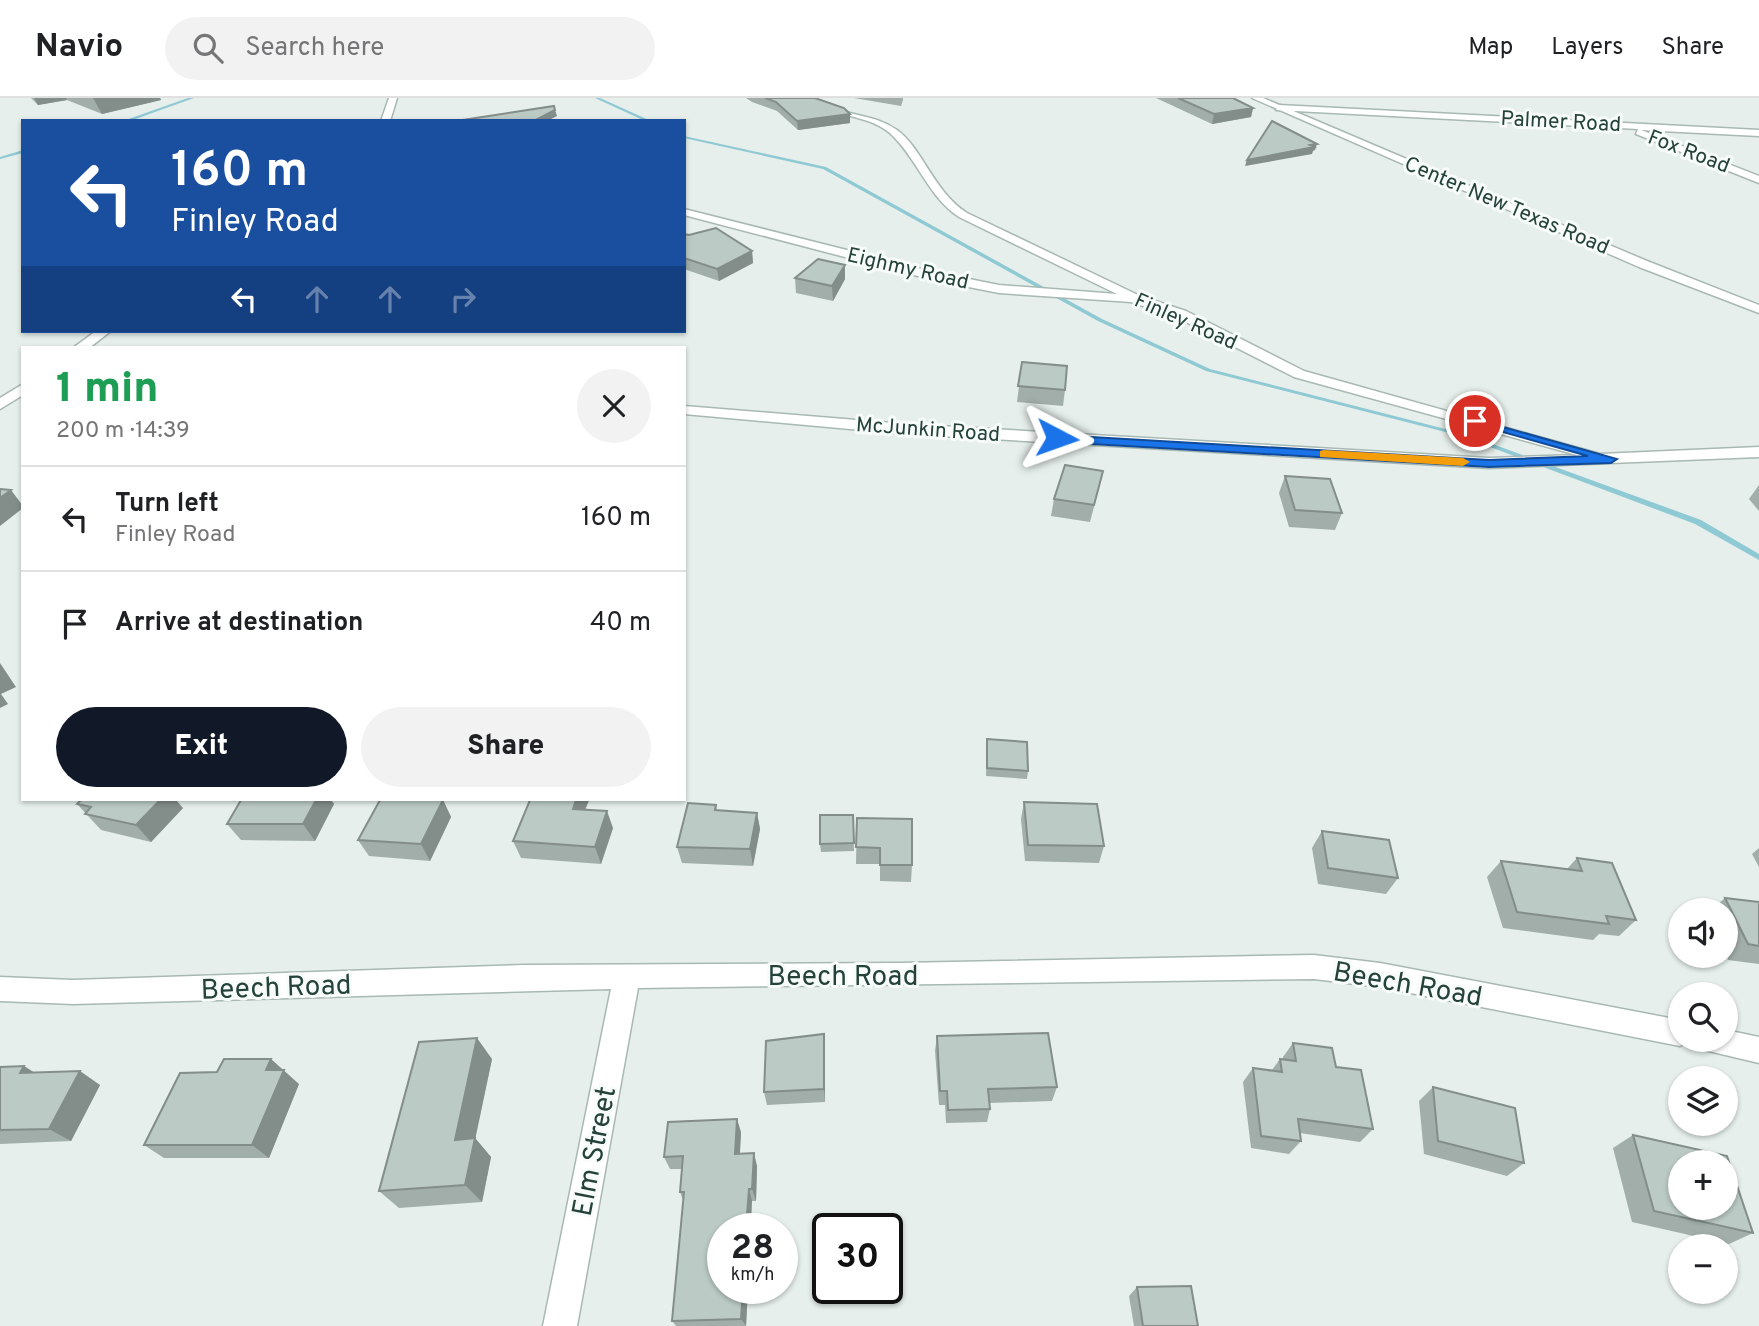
<!DOCTYPE html>
<meta charset="utf-8">
<style>
:root{--surface:#fff;--page:#f2f2f2;--text:#202124;--muted:#757577;--line:#e0e0e0;--accent:#111827}
body{margin:0;font-family:Overpass,sans-serif;background:var(--page);color:var(--text);height:100vh;display:flex;flex-direction:column;font-size:26px;white-space:nowrap}
*{box-sizing:border-box;margin:0}
p{font-size:23px;color:var(--muted)}
.icon{flex:none;width:38px;height:38px;fill:none;stroke:currentColor;stroke-width:2;stroke-linecap:round;stroke-linejoin:round}
.map{position:relative;flex:1;overflow:hidden}
.side{position:absolute;left:21px;top:248px;width:665px;height:455px;display:flex;flex-direction:column;background:var(--surface);border-radius:0px;box-shadow:0 2px 5px #0004}
.side>*{flex:none}
.guide{position:absolute;left:21px;top:21px;width:665px;height:214px;border-radius:0px;box-shadow:0 2px 5px #0004;background:#1a4fa0;color:#fff;overflow:hidden}
.controls{position:absolute;left:1668px;top:800px;display:grid;gap:14px}
.controls a{display:grid;place-items:center;width:70px;height:70px;border-radius:50%;background:var(--surface);box-shadow:0 2px 5px #0004;font-size:35px}
.speed{position:absolute;left:707px;top:1115px;display:flex;gap:14px;font-size:35px;font-weight:700;text-align:center}
.speed>*{display:grid;place-content:center;width:91px;height:91px;border-radius:50%;background:var(--surface);box-shadow:0 2px 5px #0004;line-height:1}
.speed small{font-size:18px;font-weight:400}
.speed .limit{border:4px solid #111;border-radius:10px;background:#fff;color:#111}
.pin{position:absolute;display:grid;place-items:center;width:60px;height:60px;color:#fff;margin:-30px;border:4px solid #fff;border-radius:50%;box-shadow:0 2px 7px #0007}
.me{position:absolute;width:77px;margin:-38px;rotate:94deg;stroke-linejoin:round;filter:drop-shadow(0 0 5px #0008)}
.turn{display:flex;align-items:center;gap:24px;height:147px;padding:0 35px;font-size:32px}
.turn .icon{width:91px;height:91px;stroke-width:2.5}
.turn b{display:block;font-size:49px;line-height:60px}
.lanes{display:flex;align-items:center;height:66px;padding:0 35px;background:#0003;justify-content:center;gap:35px;direction:ltr}
.lanes .off{opacity:.35}
.round{display:grid;place-items:center;flex:none;width:74px;height:74px;border-radius:37px;background:var(--page)}
.summary{display:flex;align-items:center;justify-content:space-between;height:119px;padding:0 35px}
h1{font-size:42px;font-weight:800;line-height:52px;color:#1e9e55}
.primary-button{display:flex;gap:14px;margin-top:auto;padding:14px 35px}
.primary-button a{flex:1;height:80px;border-radius:42px;background:var(--accent);color:#fff;font-size:28px;font-weight:800;line-height:80px;text-align:center}
.primary-button a+a{background:var(--page);color:var(--text)}
ul{padding:0;list-style:none}
li{display:flex;align-items:center;gap:21px;height:105px;padding:0 35px;border-top:2px solid var(--line)}
li div{flex:1}
li b{display:block;font-size:26px}
li em{font-style:normal}
header{display:flex;align-items:center;gap:42px;box-sizing:border-box;height:98px;padding:0 35px;background:var(--surface);border-bottom:2px solid var(--line)}
header strong{font-size:33px}
nav{display:flex;gap:38px;margin-inline-start:auto;font-size:24px}
.search{width:490px;height:63px;background:var(--page);display:flex;align-items:center;gap:18px;box-sizing:border-box;padding:0 24px;border-radius:38px;color:var(--muted);font-size:26px}
.map>svg:first-child{display:block}
.lines{fill:none;stroke-linecap:round;stroke-linejoin:round}
.stream{fill:#8ec9d4;fill-rule:evenodd}
.minor-casing{stroke:#a8b8b2;stroke-width:3}
.tertiary-casing{stroke:#a8b8b2;stroke-width:3}
.minor{fill:#fff;fill-rule:evenodd}
.tertiary{fill:#fff;fill-rule:evenodd}
.wall{fill:#a1aea9}
.shaded-wall{fill:#838d89}
.building{fill:#bbcac4;stroke:#838d89;stroke-width:2;fill-rule:evenodd}
.route{fill:#1a73e8;stroke:#114b97;stroke-width:2}
.slow{fill:#f59e0b}
.labels{text-anchor:middle;stroke-width:6;stroke-linejoin:round;paint-order:stroke}
.far-street-label{font-size:21px;fill:#24423a;stroke:#f7fbf9}
.near-street-label{font-size:28px;fill:#24423a;stroke:#f7fbf9}
</style>
<header>
<strong>Navio</strong>
<div class="search"><svg class="icon" aria-label="search" viewBox="0 0 24 24"><circle cx="10" cy="10" r="6"/><path d="M15 15l6 6"/></svg>Search here</div>
<nav><a>Map</a><a>Layers</a><a>Share</a></nav>
</header>
<div class="map">
<svg width="1759" height="1228" viewBox="0 0 1759 1228">
<rect width="100%" height="100%" fill="#e6efeb"/>
<g class="lines">
<!-- stream -->
<path class="stream" d="M188 0H194L130 23H123Z
M595 0H600L651 23H645Z
M684 38 826 69 1102 221 1210 271 1465 336 1701 422 1759 456V462L1695 426 1461 338 1206 273 1098 223 823 71 684 40Z
M23 52V55L0 61V59Z"/>
<defs>
<path id="minor" d="M389 0H397L390 23H381Z
M805 0C819 0 827 7 840 12 860 19 879 19 897 32 923 51 933 93 967 115L1140 198 1186 213 1304 273 1600 356 1759 349V359L1489 370 905 336 684 316V308L905 326 1489 360 1577 357 1294 279 1176 219 1131 204 999 195 933 182 684 117V111L934 174 999 187 1117 196 959 119C929 99 919 65 894 39 872 15 830 20 805 0Z
M1279 7 1759 32V38L1641 32 1759 78V85L1636 36 1638 31 1276 12Z
M96 233H111L89 250H73Z
M23 286V297L0 311V300Z
M1314 857 1380 865 1680 922V942H1691L1680 948 1380 889 1314 881 638 890 577 1228H543L611 891 73 906 0 903V879L73 882 525 867 899 865Z
M1726 932 1759 939V965L1700 951 1696 942H1726Z"/>
<path id="tertiary" d="M1252 0H1263L1647 163 1759 207V215L1639 169Z"/>
</defs>
<!-- minor casing -->
<use href="#minor" class="minor-casing"/>
<!-- tertiary casing -->
<use href="#tertiary" class="tertiary-casing"/>
<!-- minor -->
<use href="#minor" class="minor"/>
<!-- tertiary -->
<use href="#tertiary" class="tertiary"/>
</g>
<!-- wall -->
<path class="wall" d="M31 0H160L161 2 102 16 67 2 38 7Z
M746 0H815L850 25 798 32 777 13 752 4Z
M854 0H903V2L901 8Z
M1156 0H1233L1253 10 1251 19 1212 26Z
M684 136 752 153 753 165 719 183 684 171Z
M795 180 845 181 833 203 796 195Z
M1022 264 1065 292 1063 308 1017 304Z
M1285 378 1342 415 1335 432 1289 429 1279 395Z
M1759 387V413L1749 401Z
M1099 390 1090 424 1051 418 1054 401Z
M987 641 1028 673 1027 681 986 678Z
M241 702H331L334 706 315 743 241 742 227 726Z
M443 702 451 719 430 763 369 758 358 742Z
M530 702H589L585 712 613 730 601 766 521 760 513 743Z
M1024 704 1104 748 1099 765 1025 763 1021 721Z
M77 706 183 710 151 744 101 732Z
M716 707 717 712 757 715 760 731 753 768 682 765 677 749Z
M853 717 854 753 821 754 820 746Z
M857 720 912 767 911 784 880 783V766H856Z
M1322 733 1398 780 1386 796 1318 786 1312 750Z
M1759 750V769L1752 756Z
M1577 760 1636 822 1619 838 1599 836 1593 842 1503 830 1487 779 1501 763 1567 771Z
M1725 800 1759 804V866L1728 862 1726 856V812H1711Z
M824 936 825 951V1004L767 1007 764 994Z
M937 938 1057 989 1052 1003 989 1005 990 1011 987 1024 946 1025 945 1007H939L935 953Z
M1293 945 1336 969 1373 1031 1360 1044 1300 1035 1301 1043 1289 1056 1251 1050 1243 984 1253 970 1272 972 1280 961H1283V959Z
M492 961 475 1040 491 1059 482 1104 399 1110 379 1093Z
M24 968 34 975 100 987 71 1043 0 1046V969Z
M299 986 269 1060H164L144 1047Z
M1433 989 1524 1065 1507 1078 1424 1056 1419 1003Z
M741 1034 740 1056 757 1068 756 1103H752L723 1190H748L746 1228H676L672 1223 683 1102 680 1094 682 1071H670L664 1059Z
M1633 1037 1753 1135 1729 1146 1632 1124 1613 1050Z
M1137 1189 1198 1228H1134L1129 1198Z"/>
<!-- shaded-wall -->
<path class="shaded-wall" d="M34 0H66L67 2 38 7Z
M93 0H160L161 2 102 16Z
M1253 10 1251 19 1212 26 1214 16Z
M555 12 557 18 547 23H534Z
M850 16V25L798 32 797 23Z
M1317 46 1315 52 1313 53 1312 56 1245 68 1247 62Z
M752 153 753 165 719 183 717 171Z
M845 167V181L833 203 832 188Z
M11 392 23 408V410L0 428V400Z
M0 565 16 589 1 596 8 606 0 610Z
M160 702H176L183 710 151 744 136 727Z
M316 702H331L334 706 315 743 303 726Z
M443 702 451 719 430 763 421 746Z
M576 702H589L579 727 573 711Z
M607 713 613 730 601 766 595 749Z
M757 715 760 731 753 768 750 751Z
M824 936 825 951V1004L824 991Z
M477 940 492 961 474 1047 475 1040 491 1059 482 1104 465 1087 455 1042Z
M271 961 299 986 269 1060 252 1047 266 972Z
M24 968 46 982 20 975Z
M80 973 100 987 71 1043 49 1031Z
M737 1021 741 1034 739 1068 735 1056Z
M754 1055 757 1068 756 1103 752 1091Z
M749 1091 752 1103 751 1130H746Z
M743 1190H748L746 1228 741 1221Z"/>
<!-- building -->
<path class="building" d="M765 0H815L844 10 850 16 797 23 776 4Z
M1178 0H1233L1253 10 1214 16Z
M554 8 555 12 534 23H456Z
M1272 23 1317 46 1310 47 1314 49 1247 62Z
M716 130 752 153 717 171 684 160V136L689 137Z
M818 161 845 167 832 188 795 180Z
M1022 264 1067 268 1065 292 1018 288Z
M1065 367 1103 373 1094 407 1054 401Z
M1285 378 1330 381 1342 415 1295 412Z
M0 391 11 392 0 400Z
M987 641 1027 644 1028 673 987 670Z
M81 702H160L136 727 85 716 91 709 77 706Z
M241 702H316L303 726H227Z
M380 702H443L421 746 358 742Z
M530 702H576L573 711 607 713 595 749 513 743Z
M1024 704 1097 706 1104 748 1028 747Z
M688 705 716 707 715 712 757 715 750 751 677 749Z
M820 717H853L854 745 820 746Z
M857 720 912 721V767H880V750L856 749Z
M1322 733 1389 742 1398 780 1328 770Z
M1577 760 1612 765 1636 822 1606 818 1609 826 1517 814 1501 763 1582 773Z
M1725 800 1759 804V848L1748 846Z
M1048 935 1057 989 988 991 990 1011 948 1012 947 993H940L937 938Z
M824 936V991L764 994 766 943Z
M477 940 455 1042 475 1040 465 1087 379 1093 419 944Z
M1293 945 1332 950 1336 969 1361 972 1373 1031 1298 1021 1301 1043 1261 1038 1253 970 1282 974 1280 961 1296 963Z
M224 961H271L266 972H284L252 1047H144L180 975 217 974Z
M24 968 20 975 80 973 49 1031 0 1032V969Z
M1433 989 1515 1010 1524 1065 1438 1043Z
M737 1021 735 1056 754 1055 752 1091H749L746 1130H723V1190H743L741 1221 672 1223 684 1094H680L683 1058 664 1059 668 1024Z
M1633 1037 1727 1058 1753 1135 1654 1113ZM1680 1064H1726V1110H1680Z
M1191 1188 1198 1228H1143L1137 1189Z"/>
<!-- route -->
<path class="route" d="M1471 320 1617 361 1611 365 1489 369 1057 344 1051 340 1057 337 1489 362 1588 358 1471 325Z"/>
<!-- slow -->
<path class="slow" d="M1324 352 1463 360 1470 364 1463 368 1320 359V353Z"/>
<g class="labels">
<!-- far-street labels -->
<g class="far-street-label">
<text transform="translate(1561 23) rotate(3)" y="7">Palmer Road</text>
<text transform="translate(1689 53) rotate(21)" y="7">Fox Road</text>
<text transform="translate(1507 107) rotate(23)" y="7">Center New Texas Road</text>
<text transform="translate(908 170) rotate(13)" y="7">Eighmy Road</text>
<text transform="translate(1186 223) rotate(24)" y="7">Finley Road</text>
<text transform="translate(928 331) rotate(4)" y="7">McJunkin Road</text>
</g>
<!-- near-street labels -->
<g class="near-street-label">
<text x="843" y="887">Beech Road</text>
<text transform="translate(1408 885) rotate(10)" y="10">Beech Road</text>
<text transform="translate(276 888) rotate(-2)" y="10">Beech Road</text>
<text transform="translate(593 1053) rotate(-79)" y="10">Elm Street</text>
</g>
</g>
</svg>
<div class="controls">
<a><svg class="icon" aria-label="sound" viewBox="0 0 24 24"><path d="M4 9h4l5-4v14l-5-4H4zM17 9q2 3 0 6"/></svg></a>
<a><svg class="icon" aria-label="search" viewBox="0 0 24 24"><circle cx="10" cy="10" r="6"/><path d="M15 15l6 6"/></svg></a>
<a><svg class="icon" aria-label="layers" viewBox="0 0 24 24"><path d="M12 4l9 5-9 5-9-5zM3 14l9 5 9-5"/></svg></a>
<a>+</a>
<a>−</a>
</div>
<div class="speed"><div>28<small>km/h</small></div><div class="limit">30</div></div>
<div class="pin" style="left:1475px;top:323px;background:#d93025"><svg class="icon" aria-label="arrive" viewBox="0 0 24 24"><path d="M6 21V4h12l-3 4 3 4H6"/></svg></div>
<svg class="me" style="left:1057px;top:340px" viewBox="-20 -20 40 40"><path d="M0-17L14 15 0 8-14 15z" fill="#1a73e8" stroke="#fff" stroke-width="4"/></svg>
<div class="guide">
<div class="turn"><svg class="icon" aria-label="left" viewBox="0 0 24 24"><path d="M17 20v-9H6M10 6l-5 5 5 5"/></svg><div><b>160 m</b>Finley Road</div></div>
<div class="lanes"><svg class="icon" aria-label="left" viewBox="0 0 24 24"><path d="M17 20v-9H6M10 6l-5 5 5 5"/></svg><svg class="icon off" aria-label="ahead" viewBox="0 0 24 24"><path d="M12 20V5M6 11l6-6 6 6"/></svg><svg class="icon off" aria-label="ahead" viewBox="0 0 24 24"><path d="M12 20V5M6 11l6-6 6 6"/></svg><svg class="icon off" aria-label="right" viewBox="0 0 24 24"><path d="M7 20v-9h11M14 6l5 5-5 5"/></svg></div>
</div>
<section class="side">
<div class="summary"><div><h1>1 min</h1><p>200 m · 14:39</p></div><a class="round"><svg class="icon" aria-label="close" viewBox="0 0 24 24"><path d="M6 6l12 12M18 6L6 18"/></svg></a></div>
<ul>
<li><svg class="icon" aria-label="left" viewBox="0 0 24 24"><path d="M17 20v-9H6M10 6l-5 5 5 5"/></svg><div><b>Turn left</b><p>Finley Road</p></div><em>160 m</em></li>
<li><svg class="icon" aria-label="arrive" viewBox="0 0 24 24"><path d="M6 21V4h12l-3 4 3 4H6"/></svg><div><b>Arrive at destination</b></div><em>40 m</em></li>
</ul>
<div class="primary-button"><a>Exit</a><a>Share</a></div>
</section>
</div>
